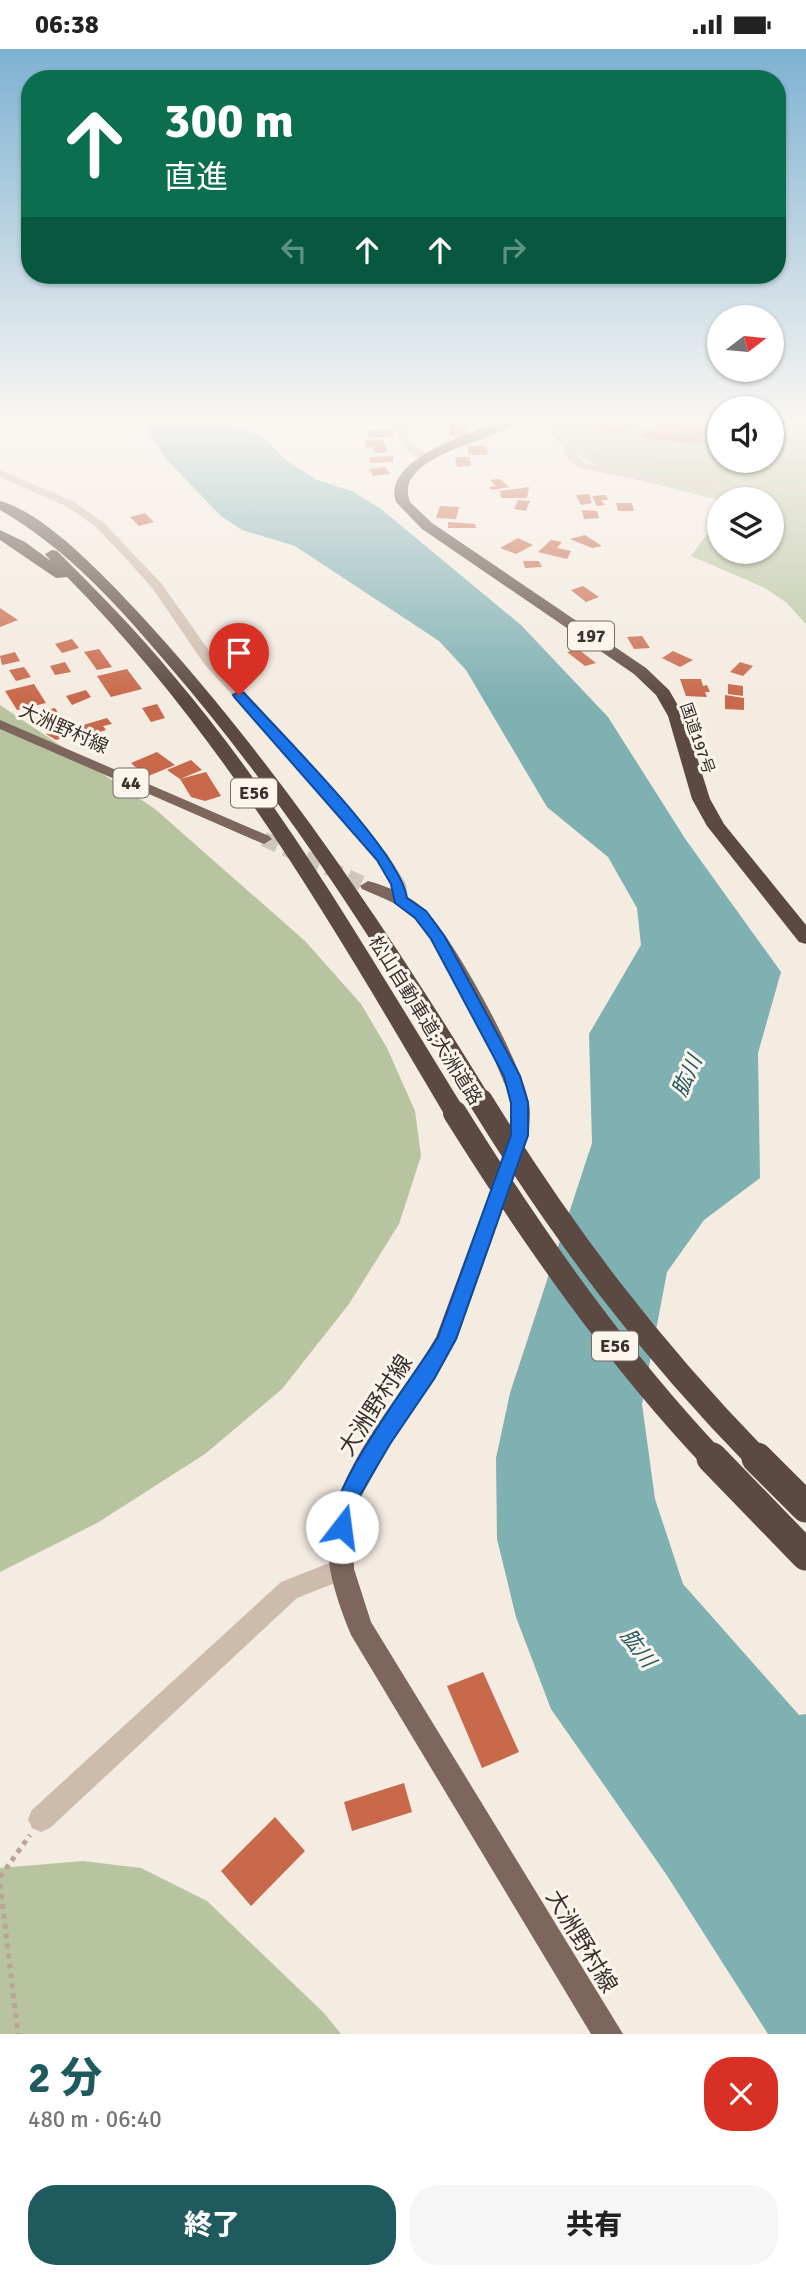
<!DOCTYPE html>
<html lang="ja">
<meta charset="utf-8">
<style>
:root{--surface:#fff;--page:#f6f6f6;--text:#222;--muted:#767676;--accent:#1f5a5e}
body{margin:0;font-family:Signika,"Noto Sans JP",sans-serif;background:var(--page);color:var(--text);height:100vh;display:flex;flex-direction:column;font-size:26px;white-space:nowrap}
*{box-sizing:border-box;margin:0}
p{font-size:23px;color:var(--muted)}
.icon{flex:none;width:38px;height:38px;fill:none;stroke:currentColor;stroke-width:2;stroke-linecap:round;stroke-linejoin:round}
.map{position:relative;height:1985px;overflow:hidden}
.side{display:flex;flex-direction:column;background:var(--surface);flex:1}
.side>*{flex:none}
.guide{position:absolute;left:21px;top:21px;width:765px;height:214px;border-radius:28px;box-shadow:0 2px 5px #0004;background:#0b6e4f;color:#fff;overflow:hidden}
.needle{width:46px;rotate:74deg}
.buttons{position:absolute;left:707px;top:256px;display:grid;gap:14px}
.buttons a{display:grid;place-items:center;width:77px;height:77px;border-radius:50%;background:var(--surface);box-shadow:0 2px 5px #0004;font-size:35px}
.pin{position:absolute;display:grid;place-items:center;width:60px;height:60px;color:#fff;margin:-72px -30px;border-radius:50% 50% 50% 0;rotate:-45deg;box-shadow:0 0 7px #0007}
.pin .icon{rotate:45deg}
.me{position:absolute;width:77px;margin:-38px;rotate:15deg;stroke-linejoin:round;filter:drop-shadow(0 0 5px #0008)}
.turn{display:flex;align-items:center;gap:24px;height:147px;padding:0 28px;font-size:32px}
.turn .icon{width:91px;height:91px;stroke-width:2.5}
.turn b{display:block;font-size:49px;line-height:60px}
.lanes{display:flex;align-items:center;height:66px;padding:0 28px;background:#0003;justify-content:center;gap:35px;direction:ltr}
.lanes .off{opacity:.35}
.round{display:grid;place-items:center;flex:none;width:74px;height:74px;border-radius:28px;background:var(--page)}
.headline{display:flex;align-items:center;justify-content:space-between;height:119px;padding:0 28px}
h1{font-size:42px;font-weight:800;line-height:52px;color:var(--accent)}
.cta{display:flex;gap:14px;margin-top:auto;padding:14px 28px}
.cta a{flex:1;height:80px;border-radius:28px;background:var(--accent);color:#fff;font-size:28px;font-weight:800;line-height:80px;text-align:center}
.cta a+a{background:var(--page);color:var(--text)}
.status{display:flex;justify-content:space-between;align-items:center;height:49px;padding:0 35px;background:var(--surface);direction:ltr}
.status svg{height:19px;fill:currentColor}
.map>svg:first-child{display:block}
.green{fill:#b8c4a0}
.water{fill:#7fb0b2}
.building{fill:#c8694b}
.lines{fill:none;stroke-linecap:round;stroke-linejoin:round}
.major-tunnel{stroke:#cfc6bd;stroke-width:15;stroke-dasharray:15 8;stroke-linecap:butt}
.path-far1{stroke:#b9a596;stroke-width:2.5;stroke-dasharray:2.5 2.5;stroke-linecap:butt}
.path{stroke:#b9a596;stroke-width:5;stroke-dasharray:5 5;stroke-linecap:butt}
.minor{fill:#cdbbac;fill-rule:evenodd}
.major{fill:#7d675c;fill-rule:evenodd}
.highway{fill:#5c4a42;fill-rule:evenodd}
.highway-bridge-far1{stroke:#5c4a42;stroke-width:24}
.highway-bridge{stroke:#5c4a42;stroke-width:31}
.route{fill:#1a73e8;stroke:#114b97;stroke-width:2}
.labels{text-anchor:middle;stroke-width:6;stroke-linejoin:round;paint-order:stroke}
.far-street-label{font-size:16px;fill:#3b302b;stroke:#fbf5ee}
.shield{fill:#fbf5ee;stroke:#756b66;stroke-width:2}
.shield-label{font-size:18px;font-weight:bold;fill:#3b302b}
.street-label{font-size:19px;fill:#3b302b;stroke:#fbf5ee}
.water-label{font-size:21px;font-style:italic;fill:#1f5a5e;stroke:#fbf5ee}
.near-street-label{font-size:23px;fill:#3b302b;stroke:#fbf5ee}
</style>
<div class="status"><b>06:38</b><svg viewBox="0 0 49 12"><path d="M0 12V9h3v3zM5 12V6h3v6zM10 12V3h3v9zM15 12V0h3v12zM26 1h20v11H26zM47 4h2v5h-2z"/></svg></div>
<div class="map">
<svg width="806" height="1985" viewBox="0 0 806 1985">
<rect width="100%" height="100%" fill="#f4ebe1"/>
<!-- green -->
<path class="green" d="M547 373H719V411H772V373H806V575L787 554 765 539 691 507 719 469V502H772V450L719 451 610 424 562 396 552 386Z
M0 656 155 760 305 892 361 955 387 999 415 1062 421 1107 399 1175 349 1255 282 1340 205 1405 97 1474 0 1523Z
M83 1812 141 1819 207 1852 323 1963 341 1985H0V1819Z"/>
<!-- water -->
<path class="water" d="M142 373H232L261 387 287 412 317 431 352 442 381 460 521 576 608 668 686 791 781 923 758 1004 760 1129 704 1171 667 1223 642 1355 655 1450 683 1535 799 1666 806 1665V1985H768L666 1825 551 1660 516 1568 497 1490 496 1409 510 1344 592 1094 589 985 641 896 637 859 608 808 547 758 466 621 439 592 295 497 242 481 221 467 165 409Z"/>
<!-- building -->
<path class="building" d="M450 373H470L466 387 449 386 450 379H460L449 378Z
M610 373 615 376 629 373 638 378 613 385 586 374Z
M656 373H713L702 387 700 395 641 389 644 381 697 386 652 378Z
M391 381 393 388 369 389 367 382Z
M382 390 388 403 375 404 373 398 366 399 364 392Z
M467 397H486L489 406H469Z
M393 407V413L370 414 369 408Z
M455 408H469L471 417 457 418Z
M385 418 390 425 373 427 369 420Z
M500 430 509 438 492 441 489 438 496 437 490 431Z
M529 438 527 449H501L500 442Z
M589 445 592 454 581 456 576 446Z
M605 446 609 451H601L605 456 597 457 592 447Z
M518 451 530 452 526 462 514 460Z
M616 454H632L634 462H618Z
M440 457 459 458 456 470 436 469Z
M582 461 597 462 599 469 584 470Z
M145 464 154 473 139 477 130 468Z
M448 473 475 475 476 479H448Z
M585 486 602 497 592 499 570 490Z
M518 489 533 496 516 505 500 499Z
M551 491 562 493 557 499 571 502 567 510 538 503Z
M523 512H539L542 518 525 519Z
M583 537 599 548 586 553 571 541Z
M0 559 18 571 0 578Z
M642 587 650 599 634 600 627 588Z
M72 590 79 599 62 604 55 595Z
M99 600 112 618 97 621 84 603Z
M578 600 596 614 585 617 567 603Z
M673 602 693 611 680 618 662 609Z
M15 603 20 612 2 616 0 607Z
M65 613 71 623 55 626 50 617Z
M740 613 753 617 743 627 730 623Z
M24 618 31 628 16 632 9 621Z
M127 620 142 640 111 648 97 627Z
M680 630H701L703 637 707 636 710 643H705L707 648 686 647Z
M34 635 46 654 17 661 5 642Z
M728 635 743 637V647L728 645Z
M86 641 91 648 72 656 66 647Z
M725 646 744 649V661L725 660Z
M157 655 165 669 151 673 142 659Z
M55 659 62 671 43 677 35 664Z
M107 669 112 675 103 677 106 681 81 689 73 679Z
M68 679 73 686 56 691 46 685Z
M157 703 175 716 146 728 131 714Z
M191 711 202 721 180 730 206 723 221 747 205 752 191 748 180 730 167 721Z
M483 1623 519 1703 482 1719 447 1637Z
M404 1734 412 1763 352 1782 344 1753Z
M275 1768 305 1802 251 1857 221 1822Z"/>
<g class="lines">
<!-- major-tunnel -->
<path class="major-tunnel" d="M264 790 368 837"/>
<!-- path-far1 -->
<path class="path-far1" d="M586 402 602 407
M620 410 732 415 806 414"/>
<!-- path -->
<path class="path" d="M0 1828 30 1786
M0 1835 18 1985"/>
<!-- minor -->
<path class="minor" d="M391 373H401L413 396 432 407V411C409 413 400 390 391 373Z
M580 373H591C582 383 574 389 573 403L585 414 644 426 762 438 806 435V441L762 444 644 432 578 419 563 404 565 390Z
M0 421 74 453 104 474 137 509 161 534 215 610 334 740 388 806 406 835 408 851 406 855H394L390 835 376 811 324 746 205 616 153 540 129 513 96 478 66 457 0 428Z
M342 1509 350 1512 354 1520 350 1528 297 1549 50 1779 41 1783 32 1779 28 1770 32 1761 281 1533Z"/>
<!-- major -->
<path class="major" d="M0 671 269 787 272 790 264 795 259 793 0 680Z
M368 832C387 837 411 847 425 861 454 889 522 1015 529 1054 531 1064 529 1076 529 1086L457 1290 435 1330 390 1395 362 1446 354 1478V1520L371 1573 623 1985H591L351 1586C343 1567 334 1542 330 1520 317 1434 397 1357 436 1288L511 1086V1054L506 1038C487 992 449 904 414 868 401 855 380 848 362 840L360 837Z"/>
<!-- highway -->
<path class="highway" d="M501 373H519C496 392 392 406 410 453L432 474 646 619 669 641 684 667 710 750 724 775 806 876V895L799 893 707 777 692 750 668 667 656 646 634 625 422 480 396 453C381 411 472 383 501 373Z
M0 452C45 464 104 527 136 561 273 709 384 875 489 1046L492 1052 489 1058 481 1060 473 1058C382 904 287 754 170 618 120 559 68 500 0 461Z
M0 481 25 493 51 512 45 505 52 501 57 502C97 542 137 582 173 626 285 758 372 911 463 1058L466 1064 463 1070 455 1072 447 1070C334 879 224 686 67 528L56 529 0 491Z"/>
<!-- highway-bridge-far1 -->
<path class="highway-bridge-far1" d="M481 1052C563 1185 649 1299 759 1411
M455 1064C532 1187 614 1305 714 1411"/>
<!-- highway-bridge -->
<path class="highway-bridge" d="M712 1409 806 1506
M757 1409 806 1458"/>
</g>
<!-- sky -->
<linearGradient id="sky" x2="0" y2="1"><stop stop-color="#7eb2d2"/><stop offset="0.57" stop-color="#faf6f2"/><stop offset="1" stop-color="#faf6f2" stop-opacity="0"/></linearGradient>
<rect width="806" height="651" fill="url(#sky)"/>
<!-- route -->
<path class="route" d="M239 643 244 644C280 684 401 803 407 849L426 862 445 888 520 1027 528 1054V1086L456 1290 434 1330 390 1395 360 1446 349 1485 342 1488 334 1485C318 1450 417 1324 438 1288L511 1086V1054L504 1027 431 890 415 869 395 854 391 835 377 811 235 649 233 646Z"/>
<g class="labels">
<!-- far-street labels -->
<g class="far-street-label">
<text transform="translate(698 689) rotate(71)" y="6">国道197号</text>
</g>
<!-- shield labels -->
<g class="shield">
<rect x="568" y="572.5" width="46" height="29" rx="5"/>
<rect x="113.5" y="719.5" width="35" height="29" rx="5"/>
<rect x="231" y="729.5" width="46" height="29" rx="5"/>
<rect x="592" y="1282.5" width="46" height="29" rx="5"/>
</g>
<g class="shield-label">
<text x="591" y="593">197</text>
<text x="131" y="740">44</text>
<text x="254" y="750">E56</text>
<text x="615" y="1303">E56</text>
</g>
<!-- street labels -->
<g class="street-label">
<text transform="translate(64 679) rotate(24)" y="7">大洲野村線</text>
<text transform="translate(426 971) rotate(58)" y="7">松山自動車道;大洲道路</text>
</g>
<!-- water labels -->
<g class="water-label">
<text transform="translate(687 1027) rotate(-66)" y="7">肱川</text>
<text transform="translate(638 1599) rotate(53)" y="7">肱川</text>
</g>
<!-- near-street labels -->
<g class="near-street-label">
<text transform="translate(375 1356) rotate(-57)" y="8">大洲野村線</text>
<text transform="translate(582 1892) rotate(59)" y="8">大洲野村線</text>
</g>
</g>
</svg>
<div class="buttons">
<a><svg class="needle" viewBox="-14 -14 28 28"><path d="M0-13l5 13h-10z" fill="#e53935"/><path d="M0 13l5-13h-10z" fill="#767676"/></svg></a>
<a><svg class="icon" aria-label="sound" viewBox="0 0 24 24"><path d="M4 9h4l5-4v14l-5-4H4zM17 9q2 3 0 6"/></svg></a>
<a><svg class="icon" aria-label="layers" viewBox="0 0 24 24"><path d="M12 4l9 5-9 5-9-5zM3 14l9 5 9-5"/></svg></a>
</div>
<div class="pin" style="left:239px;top:646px;background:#d93025"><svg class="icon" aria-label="arrive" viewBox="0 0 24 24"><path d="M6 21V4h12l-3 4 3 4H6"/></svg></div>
<svg class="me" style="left:342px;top:1478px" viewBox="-20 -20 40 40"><circle r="19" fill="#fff"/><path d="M0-13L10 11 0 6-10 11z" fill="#1a73e8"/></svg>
<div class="guide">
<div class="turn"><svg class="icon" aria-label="ahead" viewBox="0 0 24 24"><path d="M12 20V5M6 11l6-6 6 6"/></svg><div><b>300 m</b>直進</div></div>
<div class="lanes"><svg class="icon off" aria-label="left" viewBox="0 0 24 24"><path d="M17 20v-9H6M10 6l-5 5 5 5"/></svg><svg class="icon" aria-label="ahead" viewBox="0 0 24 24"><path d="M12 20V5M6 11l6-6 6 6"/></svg><svg class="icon" aria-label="ahead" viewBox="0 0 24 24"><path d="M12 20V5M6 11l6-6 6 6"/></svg><svg class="icon off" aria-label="right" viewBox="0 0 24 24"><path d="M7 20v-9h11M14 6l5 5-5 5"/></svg></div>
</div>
</div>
<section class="side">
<div class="headline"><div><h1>2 分</h1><p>480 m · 06:40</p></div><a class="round" style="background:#d93025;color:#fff"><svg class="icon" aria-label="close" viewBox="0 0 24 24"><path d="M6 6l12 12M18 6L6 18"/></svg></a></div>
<div class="cta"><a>終了</a><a>共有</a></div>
</section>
